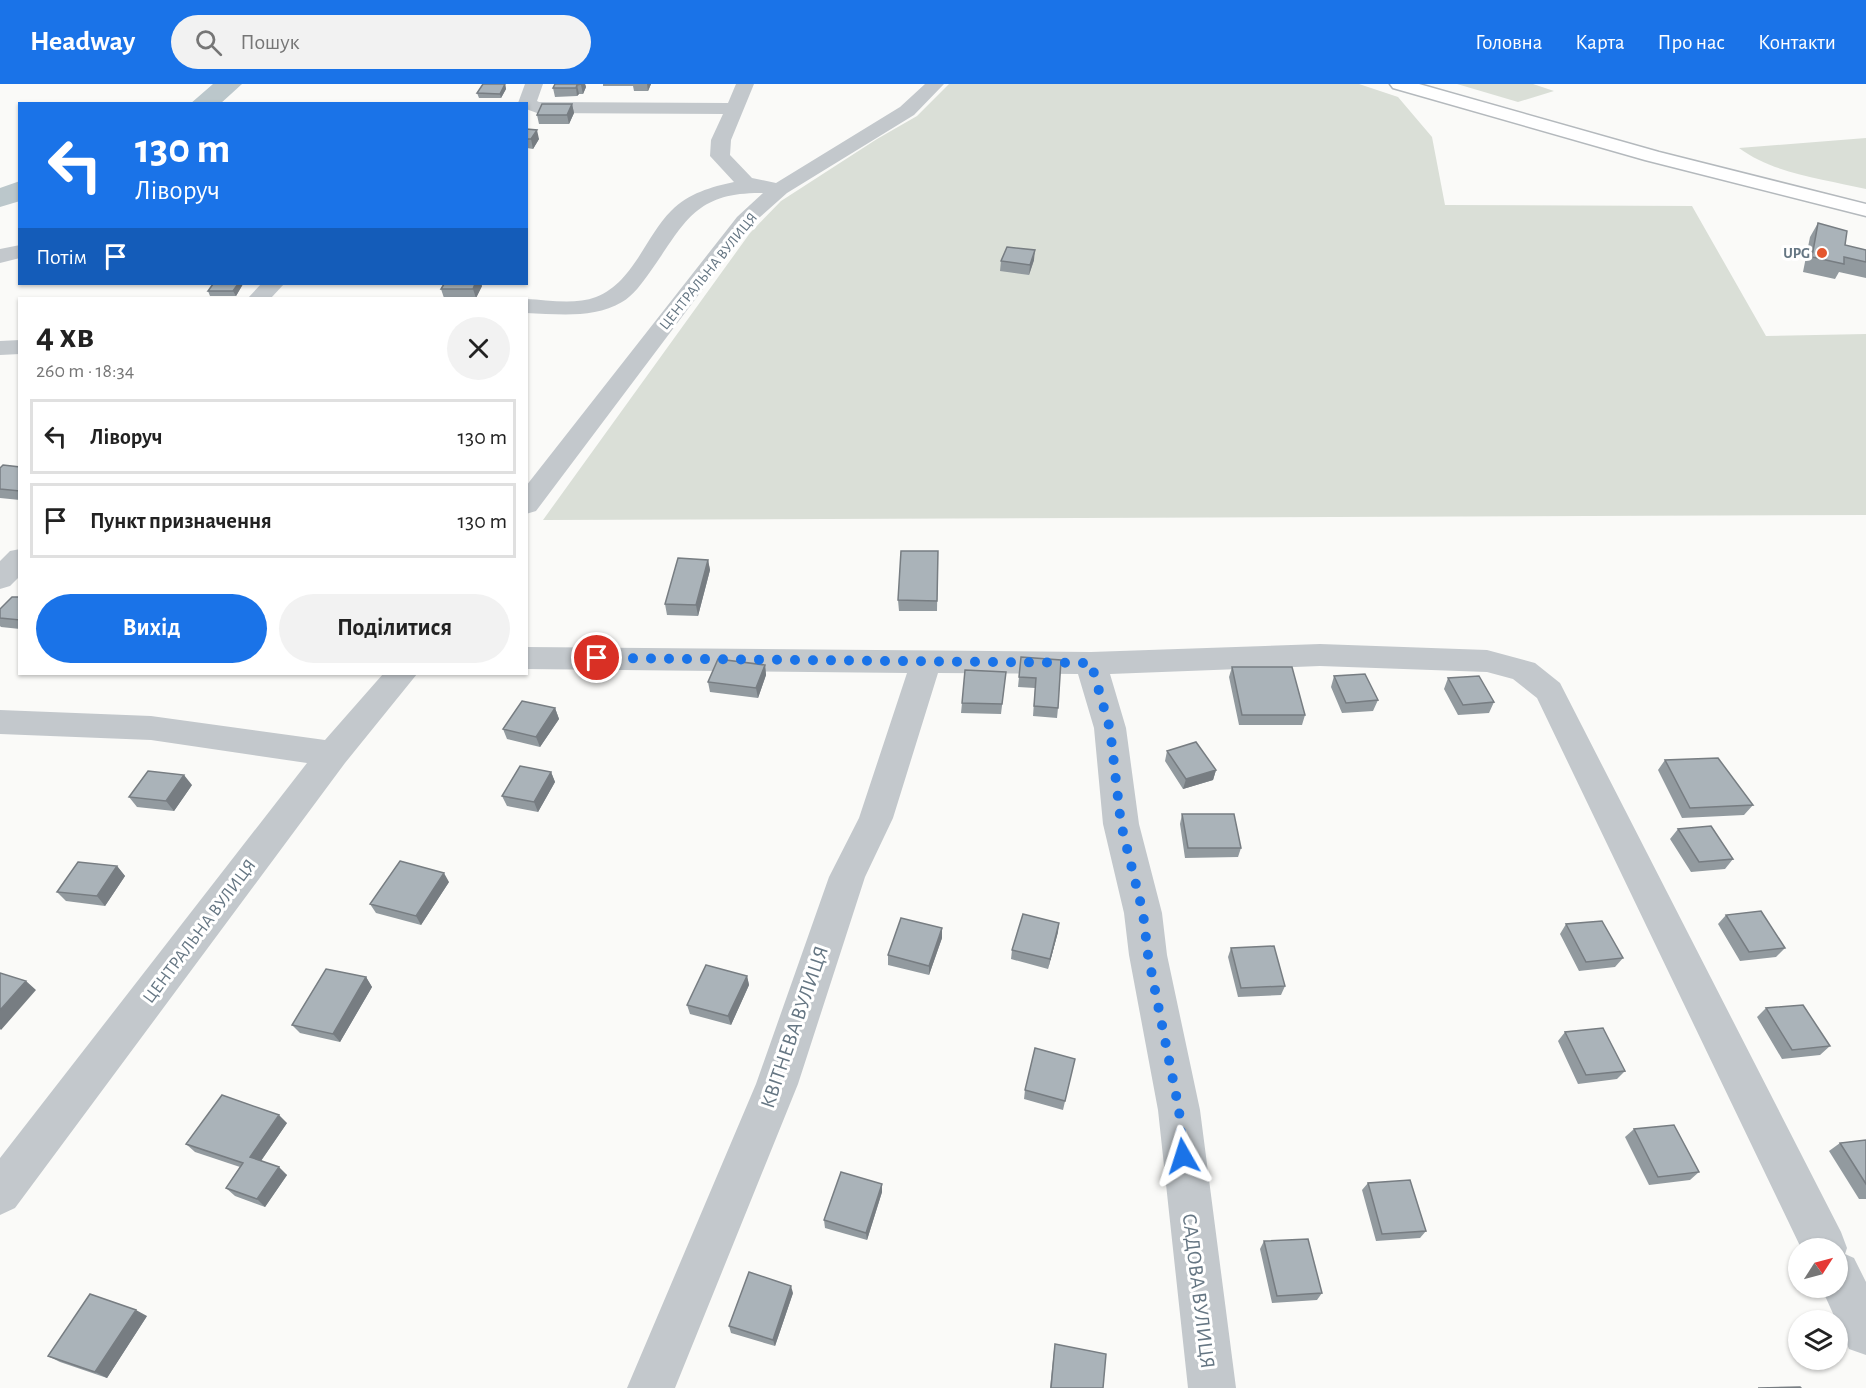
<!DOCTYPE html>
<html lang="uk">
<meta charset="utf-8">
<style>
:root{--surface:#fff;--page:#f2f2f2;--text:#222;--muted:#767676;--line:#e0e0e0;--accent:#1a73e8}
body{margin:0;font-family:"Alegreya Sans",sans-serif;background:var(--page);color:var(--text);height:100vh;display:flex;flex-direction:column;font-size:22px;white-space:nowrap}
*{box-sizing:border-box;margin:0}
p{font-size:20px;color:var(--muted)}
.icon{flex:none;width:33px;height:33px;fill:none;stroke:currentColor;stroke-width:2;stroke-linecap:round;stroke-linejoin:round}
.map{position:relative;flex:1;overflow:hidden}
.drawer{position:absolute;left:18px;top:213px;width:510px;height:378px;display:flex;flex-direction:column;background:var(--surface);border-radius:0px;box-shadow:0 2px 4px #0004}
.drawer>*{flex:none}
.top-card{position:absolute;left:18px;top:18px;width:510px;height:183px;border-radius:0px;box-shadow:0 2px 4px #0004;background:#1a73e8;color:#fff;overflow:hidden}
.needle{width:39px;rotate:54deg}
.controls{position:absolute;left:1788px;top:1154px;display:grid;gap:12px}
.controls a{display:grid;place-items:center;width:60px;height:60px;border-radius:50%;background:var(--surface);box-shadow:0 2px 4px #0004;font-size:30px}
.pin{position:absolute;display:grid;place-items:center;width:51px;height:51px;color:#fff;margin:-26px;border:3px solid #fff;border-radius:50%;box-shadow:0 2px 6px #0007}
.me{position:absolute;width:66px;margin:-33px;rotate:354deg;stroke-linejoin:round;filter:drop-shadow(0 0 4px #0008)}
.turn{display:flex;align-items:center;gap:21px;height:126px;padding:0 18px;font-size:27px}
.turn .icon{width:78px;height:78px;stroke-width:2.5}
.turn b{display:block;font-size:42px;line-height:51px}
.then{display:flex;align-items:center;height:57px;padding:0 18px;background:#0003;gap:12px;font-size:22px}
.round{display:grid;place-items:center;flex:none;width:63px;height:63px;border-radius:32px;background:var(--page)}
.overview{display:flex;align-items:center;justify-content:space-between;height:102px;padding:0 18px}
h1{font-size:36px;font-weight:700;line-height:45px}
.cta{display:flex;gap:12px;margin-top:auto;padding:12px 18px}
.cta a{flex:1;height:69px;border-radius:36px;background:var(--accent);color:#fff;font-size:24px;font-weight:700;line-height:69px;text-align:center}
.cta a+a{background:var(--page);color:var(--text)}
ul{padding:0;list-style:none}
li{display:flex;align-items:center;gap:18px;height:75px;margin:0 12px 9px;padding:0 6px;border:3px solid var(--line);border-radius:0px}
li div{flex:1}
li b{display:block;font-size:22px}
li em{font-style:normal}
header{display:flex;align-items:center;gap:36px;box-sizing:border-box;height:84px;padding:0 30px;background:var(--accent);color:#fff}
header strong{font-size:28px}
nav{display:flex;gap:33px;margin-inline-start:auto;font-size:21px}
.search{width:420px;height:54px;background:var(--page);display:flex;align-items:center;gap:15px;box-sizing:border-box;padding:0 21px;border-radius:33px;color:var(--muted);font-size:22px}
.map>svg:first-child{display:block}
.green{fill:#dadfd7}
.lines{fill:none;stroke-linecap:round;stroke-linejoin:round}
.river{fill:#bbc7cb;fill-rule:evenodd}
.highway-casing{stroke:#b4b9bd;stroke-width:3}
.minor{fill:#c3c8cc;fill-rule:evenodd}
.highway{fill:#fff;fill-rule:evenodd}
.wall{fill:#929a9f}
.shaded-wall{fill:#777d82}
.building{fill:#aab3b9;stroke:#777d82;stroke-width:1.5}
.route{stroke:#1a73e8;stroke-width:10;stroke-dasharray:0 18}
.poi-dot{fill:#e4572e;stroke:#fff;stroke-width:2}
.labels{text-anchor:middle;stroke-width:6;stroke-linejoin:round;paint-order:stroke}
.far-poi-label{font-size:15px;font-weight:bold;fill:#657683;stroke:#fff;text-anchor:end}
.far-street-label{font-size:15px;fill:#657683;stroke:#fff}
.street-label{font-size:18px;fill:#657683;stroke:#fff}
.near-street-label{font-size:21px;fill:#657683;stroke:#fff}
</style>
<header>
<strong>Headway</strong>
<div class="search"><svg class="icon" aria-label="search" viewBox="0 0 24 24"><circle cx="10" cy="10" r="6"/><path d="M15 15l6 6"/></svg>Пошук</div>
<nav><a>Головна</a><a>Карта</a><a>Про нас</a><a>Контакти</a></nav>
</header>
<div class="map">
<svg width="1866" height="1304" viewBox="0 0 1866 1304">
<rect width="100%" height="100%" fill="#fafaf8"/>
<!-- green -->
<path class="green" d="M949 0H1359L1398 13 1432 53 1445 121 1692 122 1766 252 1866 250V431L543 436 750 149 781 117 877 55 917 32Z
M1457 0H1533L1554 7 1518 18Z
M1866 54V105C1824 95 1774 90 1739 64Z"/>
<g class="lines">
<!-- river -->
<path class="river" d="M213 0H242L220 20H190Z
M20 97V117L0 123V104Z"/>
<defs>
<path id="highway" d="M1390 0H1419L1659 68 1866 120V132L1645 76 1393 4Z"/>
</defs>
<!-- highway casing -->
<use href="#highway" class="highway-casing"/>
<!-- minor -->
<path class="minor" d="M525 0H543L537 17 539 18 728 19 736 0H754L731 56 730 71 752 94 776 99 900 23 925 0H944L914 31 787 109 751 141 536 427 526 430V402L737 133 763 109C694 108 685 139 650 188 642 199 633 212 622 218 593 235 558 230 526 229V215C548 216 575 221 596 213 633 199 645 153 671 127 689 109 711 103 734 98L710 72 711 56 723 30 537 29 526 25V20L518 19Z
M20 161V174L0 179V165Z
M261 200H284L271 214H248Z
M20 256V270L0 271V257Z
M20 465V492L10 502 0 505V477L10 467Z
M1320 560 1487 566 1535 579 1560 599 1841 1148 1847 1164 1845 1170 1854 1174 1866 1198V1271L1849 1265 1821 1203H1838V1164H1801L1537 614 1513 595 1487 588 1320 582 1110 590 1126 644 1139 740 1162 829 1167 871 1200 1026 1236 1304H1188L1158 1026 1129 871 1124 829 1103 740 1094 644 1078 590 938 589 893 734 865 793 798 1000 675 1304H627L756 1000 829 793 859 734 907 589 526 585V563L1091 568Z
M383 590H417L345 679 15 1124 0 1131V1074L307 679 151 656 0 650V626L151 632 325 656Z"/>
<!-- highway -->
<use href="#highway" class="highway"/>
</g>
<!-- wall -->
<path class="wall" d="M505 0 506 5 501 14H479L477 9Z
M555 0H585L586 3 583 10H579L577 12 555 13 553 4Z
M603 0H651L648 7H634L633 2H603Z
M572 20 574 29 569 40H539L537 31Z
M526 45 539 55 533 65 527 64 526 65Z
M1818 139 1845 161 1866 166V194L1839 188 1835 195 1803 188 1810 153Z
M1034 176 1029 191 1000 187 1001 177Z
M243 200 236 212H210L208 207Z
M444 200H481L482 202 476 214H444L441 205Z
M20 383V416L0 414V384Z
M938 467 937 527H899L898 516Z
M708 476 710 486 698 532 667 531 665 520Z
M20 513V545L1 543 0 542V525Z
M1021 573 1058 624 1057 634 1033 632 1035 604 1018 603Z
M765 581 766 591 758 614 710 608 708 598Z
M1232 583 1305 631 1302 641H1239L1229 593Z
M1006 588 1001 630 961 629 962 619Z
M1334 592 1378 616 1373 627 1342 629 1331 603Z
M1448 594 1494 618 1489 629 1458 631 1444 605Z
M555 624 559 635 540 663 507 655 503 645Z
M1167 667 1216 686 1213 696 1183 705 1165 677Z
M1665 676 1753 721 1744 731 1682 734 1658 686Z
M551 688 555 698 538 728 507 722 502 712Z
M192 701 174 727 137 723 129 713Z
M1182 730 1241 764 1238 773 1185 774 1180 740Z
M1678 745 1733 775 1725 785 1691 788 1670 755Z
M117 782 125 792 105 822 66 817 57 808Z
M449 798 421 841 376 829 370 820Z
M1726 831 1785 864 1776 873 1740 877 1718 840Z
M1566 840 1623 874 1615 883 1579 887 1560 850Z
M1058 848 1048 885 1011 875 1012 866Z
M942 854 929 891 888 881V871Z
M1231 864 1285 902 1281 911 1238 913 1228 873Z
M747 892 749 901 731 941 690 930 687 921Z
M366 893 372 903 340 958 300 949 292 941Z
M1766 924 1830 962 1820 971 1782 975 1757 933Z
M1565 948 1625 987 1617 995 1578 1000 1558 957Z
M1073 983 1063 1026 1024 1015 1025 1006Z
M287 1039 261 1077 287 1091 265 1123 235 1112 226 1104 240 1083 195 1068 186 1060Z
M1634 1045 1699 1088 1690 1096 1649 1101 1625 1053Z
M1866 1056V1115H1859L1829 1067 1840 1059Z
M1368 1099 1426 1147 1420 1154 1376 1157 1362 1106Z
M882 1100V1108L867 1156 825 1144 824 1136Z
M1264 1157 1322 1209 1317 1216 1272 1219 1260 1165Z
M793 1209 775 1262 731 1249 729 1242Z
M147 1232 107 1294 60 1278 48 1272Z
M1055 1260 1103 1304H1050L1054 1266Z"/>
<!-- shaded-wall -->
<path class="shaded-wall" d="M505 0 506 5 501 14 500 10Z
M580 0H585L586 3 583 10 581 1Z
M647 0H651L648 7Z
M577 1 579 10 577 12 576 4Z
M572 20 574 29 569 40 567 31Z
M537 46 539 55 533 65 531 55Z
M526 74 528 82 526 86Z
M1035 166 1034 176 1029 191 1030 181Z
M238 200H243L236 212 233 207Z
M475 200H481L482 202 476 214 473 205Z
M708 476 710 486 698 532 696 521Z
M765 581 766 591 758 614 756 604Z
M555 624 559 635 540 663 536 653Z
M1216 686 1213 696 1183 705 1186 695Z
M551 688 555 698 538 728 534 718Z
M184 691 192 701 174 727 166 717Z
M117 782 125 792 105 822 97 812Z
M444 789 449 798 421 841 416 832Z
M1059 839 1058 848 1048 885 1050 875Z
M942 844V854L929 891V882Z
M747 892 749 901 731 941 728 932Z
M366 893 372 903 340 958 333 950Z
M26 897 36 906 1 946 0 945V926Z
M279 1031 287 1039 258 1081 250 1073Z
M279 1083 287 1091 265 1123 257 1115Z
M882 1100V1108L867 1156 866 1149Z
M791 1202 793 1209 775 1262 773 1256Z
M136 1226 147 1232 107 1294 95 1288Z"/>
<!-- building -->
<path class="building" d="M483 0H505L500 10 477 9Z
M555 0H581L577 1 576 4H553Z
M542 20H572L567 31H537Z
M526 45 537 46 531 55H526Z
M1818 139 1847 147 1845 161 1866 166V178L1844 173V180L1812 173Z
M1007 163 1035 166 1030 181 1001 177Z
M213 200H238L233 207H208Z
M444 200H475L473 205H441Z
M3 381 20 383V407L0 405V384Z
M901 467H938L937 517 898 516Z
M678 474 708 476 696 521 665 520Z
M12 513H20V536L0 534V525Z
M1021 573 1061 576 1058 624 1034 622 1036 594 1019 593Z
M718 575 765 581 756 604 708 598Z
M1232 583H1292L1305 631H1242Z
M965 586 1006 588 1002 620 962 619Z
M1365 590 1378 616 1346 619 1334 592Z
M1479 592 1494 618 1463 621 1448 594Z
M522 617 555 624 536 653 503 645Z
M1196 658 1216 686 1186 695 1167 667Z
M1718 674 1753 721 1690 724 1665 676Z
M520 682 551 688 534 718 502 712Z
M148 687 184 691 166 717 129 713Z
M1182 730H1234L1241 764H1188Z
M1711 742 1733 775 1699 778 1678 745Z
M400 777 444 789 416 832 370 820Z
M78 778 117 782 97 812 57 808Z
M1761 827 1785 864 1749 868 1726 831Z
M1023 830 1059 839 1050 875 1012 866Z
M901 834 942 844 929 882 888 871Z
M1602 837 1623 874 1586 878 1566 840Z
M1274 862 1285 902 1241 904 1231 864Z
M706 881 747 892 728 932 687 921Z
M326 885 366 893 333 950 292 941Z
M0 889 26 897 0 926Z
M1803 921 1830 962 1792 966 1766 924Z
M1603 944 1625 987 1586 991 1565 948Z
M1035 964 1075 975 1065 1017 1025 1006Z
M222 1011 279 1031 250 1073 279 1083 257 1115 226 1104 243 1079 186 1060Z
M1674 1041 1699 1088 1658 1093 1634 1045Z
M1866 1056V1100L1840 1059Z
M841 1088 882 1100 866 1149 824 1136Z
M1410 1096 1426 1147 1382 1150 1368 1099Z
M1308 1155 1322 1209 1277 1212 1264 1157Z
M749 1188 791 1202 773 1256 729 1242Z
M90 1210 136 1226 95 1288 48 1272Z
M1055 1260 1106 1270 1103 1304H1051Z
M1800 1303 1801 1304H1758Z"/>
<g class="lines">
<!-- route -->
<path class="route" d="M597 574 1091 579 1110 645 1121 740 1143 829 1148 871 1179 1026 1183 1072"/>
</g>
<!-- markers -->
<circle class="poi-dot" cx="1822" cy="169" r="6"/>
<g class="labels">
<!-- far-poi labels -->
<g class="far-poi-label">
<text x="1810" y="174">UPG</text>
</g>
<!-- far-street labels -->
<g class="far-street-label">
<text transform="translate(708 187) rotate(-51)" y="5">ЦЕНТРАЛЬНА ВУЛИЦЯ</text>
</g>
<!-- street labels -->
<g class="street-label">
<text transform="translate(199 847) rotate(-53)" y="6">ЦЕНТРАЛЬНА ВУЛИЦЯ</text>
</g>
<!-- near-street labels -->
<g class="near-street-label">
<text transform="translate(794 943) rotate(-71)" y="7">КВІТНЕВА ВУЛИЦЯ</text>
<text transform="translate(1199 1207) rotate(83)" y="7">САДОВА ВУЛИЦЯ</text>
</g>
</g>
</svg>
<div class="controls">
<a><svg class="needle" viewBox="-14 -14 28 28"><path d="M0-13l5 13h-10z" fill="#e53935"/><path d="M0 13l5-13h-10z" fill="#767676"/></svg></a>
<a><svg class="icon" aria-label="layers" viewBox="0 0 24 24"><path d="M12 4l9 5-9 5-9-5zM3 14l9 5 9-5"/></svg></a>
</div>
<div class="pin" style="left:597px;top:574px;background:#d93025"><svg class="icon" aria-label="arrive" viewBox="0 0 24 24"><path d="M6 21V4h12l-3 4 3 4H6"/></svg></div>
<svg class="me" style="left:1183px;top:1072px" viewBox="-20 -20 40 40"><path d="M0-17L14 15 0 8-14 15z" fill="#1a73e8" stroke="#fff" stroke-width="4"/></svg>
<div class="top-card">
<div class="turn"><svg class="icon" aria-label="left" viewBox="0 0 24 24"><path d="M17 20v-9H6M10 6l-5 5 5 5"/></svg><div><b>130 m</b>Ліворуч</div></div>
<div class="then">Потім<svg class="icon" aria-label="arrive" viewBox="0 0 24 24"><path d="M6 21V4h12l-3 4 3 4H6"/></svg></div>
</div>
<section class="drawer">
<div class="overview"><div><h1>4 хв</h1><p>260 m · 18:34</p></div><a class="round"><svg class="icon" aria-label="close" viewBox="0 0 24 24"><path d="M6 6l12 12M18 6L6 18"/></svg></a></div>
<ul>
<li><svg class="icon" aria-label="left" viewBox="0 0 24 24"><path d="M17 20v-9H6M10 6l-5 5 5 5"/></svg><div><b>Ліворуч</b></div><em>130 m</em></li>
<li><svg class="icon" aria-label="arrive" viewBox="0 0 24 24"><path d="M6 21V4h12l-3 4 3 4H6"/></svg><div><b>Пункт призначення</b></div><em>130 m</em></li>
</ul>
<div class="cta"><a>Вихід</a><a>Поділитися</a></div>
</section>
</div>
